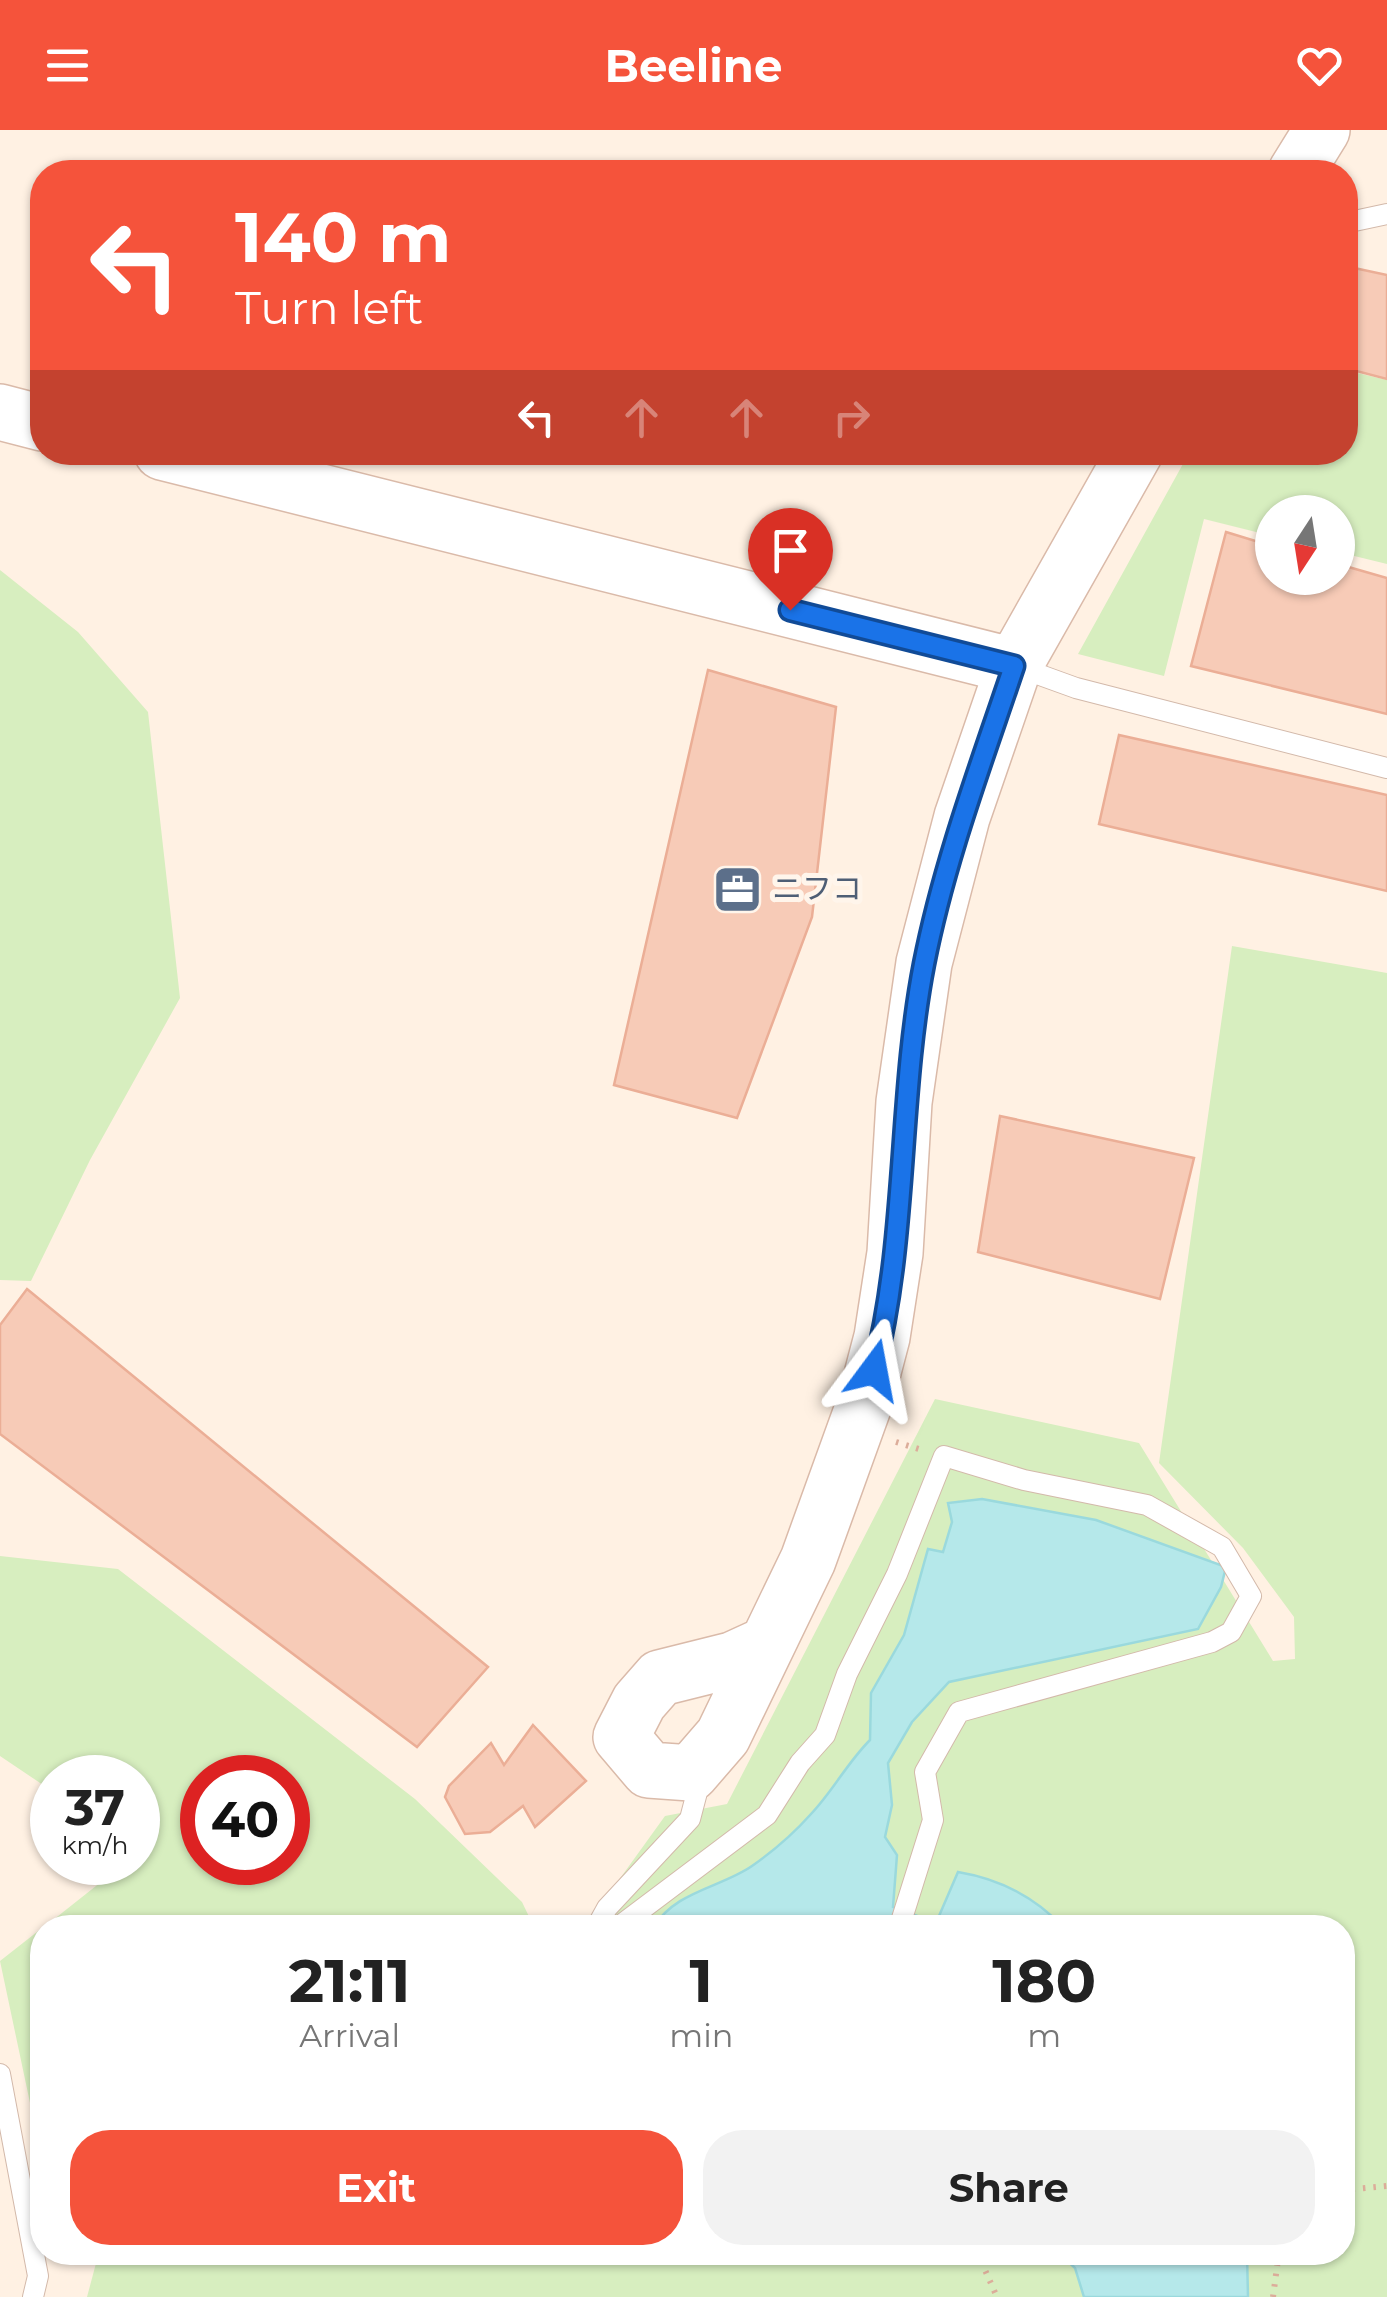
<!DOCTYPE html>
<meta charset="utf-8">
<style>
:root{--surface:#fff;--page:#f2f2f2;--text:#222;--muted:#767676;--accent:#f5533b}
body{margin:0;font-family:Montserrat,"Noto Sans JP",sans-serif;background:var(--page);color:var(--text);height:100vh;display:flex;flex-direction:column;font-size:38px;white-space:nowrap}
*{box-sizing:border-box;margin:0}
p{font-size:32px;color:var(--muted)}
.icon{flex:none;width:55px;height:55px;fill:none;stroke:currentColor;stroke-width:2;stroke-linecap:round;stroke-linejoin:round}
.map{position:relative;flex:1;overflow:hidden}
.details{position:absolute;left:30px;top:1785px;width:1325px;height:350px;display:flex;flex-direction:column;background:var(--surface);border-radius:40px;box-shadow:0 2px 8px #0004}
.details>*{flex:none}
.hud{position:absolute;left:30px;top:30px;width:1328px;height:305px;border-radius:40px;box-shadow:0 2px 8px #0004;background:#f5533b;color:#fff;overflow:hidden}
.needle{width:65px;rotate:192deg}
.fabs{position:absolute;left:1255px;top:365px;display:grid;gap:20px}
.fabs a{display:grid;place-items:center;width:100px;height:100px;border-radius:50%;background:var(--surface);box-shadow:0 2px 8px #0004;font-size:50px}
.speed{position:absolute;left:30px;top:1625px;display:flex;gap:20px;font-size:50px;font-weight:700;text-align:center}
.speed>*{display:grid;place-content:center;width:130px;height:130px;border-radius:50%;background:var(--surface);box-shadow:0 2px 8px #0004;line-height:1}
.speed small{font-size:25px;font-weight:400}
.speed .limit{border:15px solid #d22;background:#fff;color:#111}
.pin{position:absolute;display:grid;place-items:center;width:85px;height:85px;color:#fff;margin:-102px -42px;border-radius:50% 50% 50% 0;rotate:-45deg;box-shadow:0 0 10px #0007}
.pin .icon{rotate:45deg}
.me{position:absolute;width:110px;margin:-55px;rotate:13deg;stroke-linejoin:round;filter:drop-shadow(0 0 8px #0008)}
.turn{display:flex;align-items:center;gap:35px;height:210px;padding:0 40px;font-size:45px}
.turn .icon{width:130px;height:130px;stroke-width:2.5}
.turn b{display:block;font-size:70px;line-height:85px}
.lanes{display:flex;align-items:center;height:95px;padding:0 40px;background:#0003;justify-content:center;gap:50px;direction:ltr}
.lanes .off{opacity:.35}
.eta{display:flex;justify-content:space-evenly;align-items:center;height:170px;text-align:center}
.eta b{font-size:60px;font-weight:700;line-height:70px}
.primary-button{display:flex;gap:20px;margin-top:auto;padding:20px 40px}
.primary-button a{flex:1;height:115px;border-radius:40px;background:var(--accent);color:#fff;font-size:40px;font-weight:700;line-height:115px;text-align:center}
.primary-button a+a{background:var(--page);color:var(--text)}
header{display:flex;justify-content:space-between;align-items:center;height:130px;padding:0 40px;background:var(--accent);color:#fff;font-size:45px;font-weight:700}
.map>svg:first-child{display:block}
.green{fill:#d7eebf;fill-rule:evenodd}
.water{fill:#b5e8ea;stroke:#9ad9dd;stroke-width:2.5}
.building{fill:#f7cbb7;stroke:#ebae96;stroke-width:2.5}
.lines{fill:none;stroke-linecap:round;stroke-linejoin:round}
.lane-casing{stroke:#d3b9aa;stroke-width:22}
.secondary-casing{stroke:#dabaa9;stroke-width:58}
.path{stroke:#dcad9a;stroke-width:6;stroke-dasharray:2.5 8;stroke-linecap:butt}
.lane{stroke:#fff;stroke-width:20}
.secondary{stroke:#fff;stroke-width:55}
.route-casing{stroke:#114b97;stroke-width:25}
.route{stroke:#1a73e8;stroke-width:18}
.labels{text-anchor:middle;stroke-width:10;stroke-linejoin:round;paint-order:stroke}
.service-label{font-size:30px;fill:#4e5e75;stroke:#fff5eb;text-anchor:start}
</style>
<header><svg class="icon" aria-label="menu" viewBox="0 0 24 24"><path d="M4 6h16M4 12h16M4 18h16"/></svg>Beeline<svg class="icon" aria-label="heart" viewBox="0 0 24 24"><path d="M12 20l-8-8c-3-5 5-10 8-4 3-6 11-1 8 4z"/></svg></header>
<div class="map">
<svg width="1387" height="2167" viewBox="0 0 1387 2167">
<rect width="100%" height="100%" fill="#fff1e3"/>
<!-- green -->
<path class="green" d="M1345 240 1387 250V434L1338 422V382H1272V406L1204 389 1164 546 1078 524 1189 323 1345 322Z
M0 440 78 502 148 582 180 868 90 1030 31 1151 0 1150Z
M1232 816 1387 843V2167H87L99 2122H1342V1798L585 1797 665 1686 727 1674 935 1269 1139 1313 1273 1531 1295 1529 1294 1487 1243 1418 1159 1333Z
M0 1426 118 1439 415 1669 522 1772 534 1797 43 1798 125 1733 138 1732V1648H52V1661L0 1626ZM202 1648H288V1732H202Z
M42 1798V1992L33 1987 0 1831Z"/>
<!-- water -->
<path class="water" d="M982 1369 1096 1390 1226 1437 1221 1457 1198 1499 949 1552 912 1592 888 1633 892 1675 885 1707 897 1725 893 1777 936 1793 958 1742C1000 1749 1034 1766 1063 1797L653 1798C675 1761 720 1758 752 1736 772 1722 795 1702 811 1684 833 1661 847 1633 870 1610L871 1563 904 1505 928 1419 943 1422 952 1392 948 1373Z
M1059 2123H1247L1248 2167H1084L1075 2138Z"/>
<!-- building -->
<path class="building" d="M1345 136 1387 145V249L1345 238Z
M1226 402 1272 416V448H1338V434L1387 448V584L1191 536Z
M708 540 836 577 812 787 737 988 614 955Z
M1119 605 1387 665V761L1099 694Z
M1000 986 1194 1028 1160 1169 978 1122Z
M27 1159 488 1537 417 1617 0 1304V1195Z
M533 1595 586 1651 535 1697 523 1676 490 1702 465 1704 445 1667 449 1656 491 1613 504 1635Z"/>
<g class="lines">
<defs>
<path id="lane" d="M1345 93 1387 84
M1018 537 1076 558 1387 638
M596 1798 607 1778 690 1689 701 1647
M617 1798 767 1685 800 1633 825 1605 847 1544 897 1444 944 1326 1024 1350 1147 1375 1222 1417 1251 1466 1231 1502 1212 1512 959 1582 925 1642 933 1690 899 1798
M0 1944 38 2146 33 2167"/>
<path id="secondary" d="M1296 42 1322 0
M0 282 42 293
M162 322 1014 536
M767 1514 732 1530 660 1548 639 1572 621 1607 649 1640 691 1643 723 1606 808 1430 865 1272 882 1207 895 1123 904 972 924 833 962 687 1014 536 1135 322"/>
</defs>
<!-- lane casing -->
<use href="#lane" class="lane-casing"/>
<!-- secondary casing -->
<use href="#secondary" class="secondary-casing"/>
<!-- path -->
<path class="path" d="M896 1312 922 1320
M1342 2060 1387 2056
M977 2122 997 2167
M1273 2167 1279 2122"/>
<!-- lane -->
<use href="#lane" class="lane"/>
<!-- secondary -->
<use href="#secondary" class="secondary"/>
</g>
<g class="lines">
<defs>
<path id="route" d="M790 480 1014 536C981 634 944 732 924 834 898 968 908 1107 874 1240"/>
</defs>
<!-- route casing -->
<use href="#route" class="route-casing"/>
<!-- route -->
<use href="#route" class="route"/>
</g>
<!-- icons -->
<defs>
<symbol id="office-square" viewBox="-11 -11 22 22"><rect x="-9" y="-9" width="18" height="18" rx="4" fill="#5c6f8a" stroke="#fff5eb"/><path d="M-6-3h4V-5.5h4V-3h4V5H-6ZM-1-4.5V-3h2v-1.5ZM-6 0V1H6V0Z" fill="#fff"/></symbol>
</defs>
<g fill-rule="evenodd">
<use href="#office-square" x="710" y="732" width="55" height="55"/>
</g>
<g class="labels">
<!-- service labels -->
<g class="service-label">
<text x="772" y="769">ニフコ</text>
</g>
</g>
</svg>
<div class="fabs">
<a><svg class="needle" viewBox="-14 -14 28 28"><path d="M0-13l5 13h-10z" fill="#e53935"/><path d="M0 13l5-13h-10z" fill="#767676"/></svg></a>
</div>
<div class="speed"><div>37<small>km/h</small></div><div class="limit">40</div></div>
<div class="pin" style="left:790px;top:480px;background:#d93025"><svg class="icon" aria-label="arrive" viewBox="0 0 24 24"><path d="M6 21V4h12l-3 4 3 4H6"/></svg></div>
<svg class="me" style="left:874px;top:1240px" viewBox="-20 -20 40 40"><path d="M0-17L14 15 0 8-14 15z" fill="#1a73e8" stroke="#fff" stroke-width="4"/></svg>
<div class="hud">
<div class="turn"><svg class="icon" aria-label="left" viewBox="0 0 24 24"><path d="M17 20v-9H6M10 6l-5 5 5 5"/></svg><div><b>140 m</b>Turn left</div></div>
<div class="lanes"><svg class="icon" aria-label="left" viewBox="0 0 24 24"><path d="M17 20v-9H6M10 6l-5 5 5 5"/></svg><svg class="icon off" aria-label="ahead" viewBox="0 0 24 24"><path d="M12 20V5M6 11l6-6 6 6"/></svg><svg class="icon off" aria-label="ahead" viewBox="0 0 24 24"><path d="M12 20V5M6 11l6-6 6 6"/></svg><svg class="icon off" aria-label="right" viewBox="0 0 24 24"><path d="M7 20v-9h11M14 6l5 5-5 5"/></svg></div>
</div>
<section class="details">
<div class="eta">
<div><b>21:11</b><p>Arrival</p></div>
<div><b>1</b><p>min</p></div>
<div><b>180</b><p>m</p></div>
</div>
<div class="primary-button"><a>Exit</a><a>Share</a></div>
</section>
</div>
